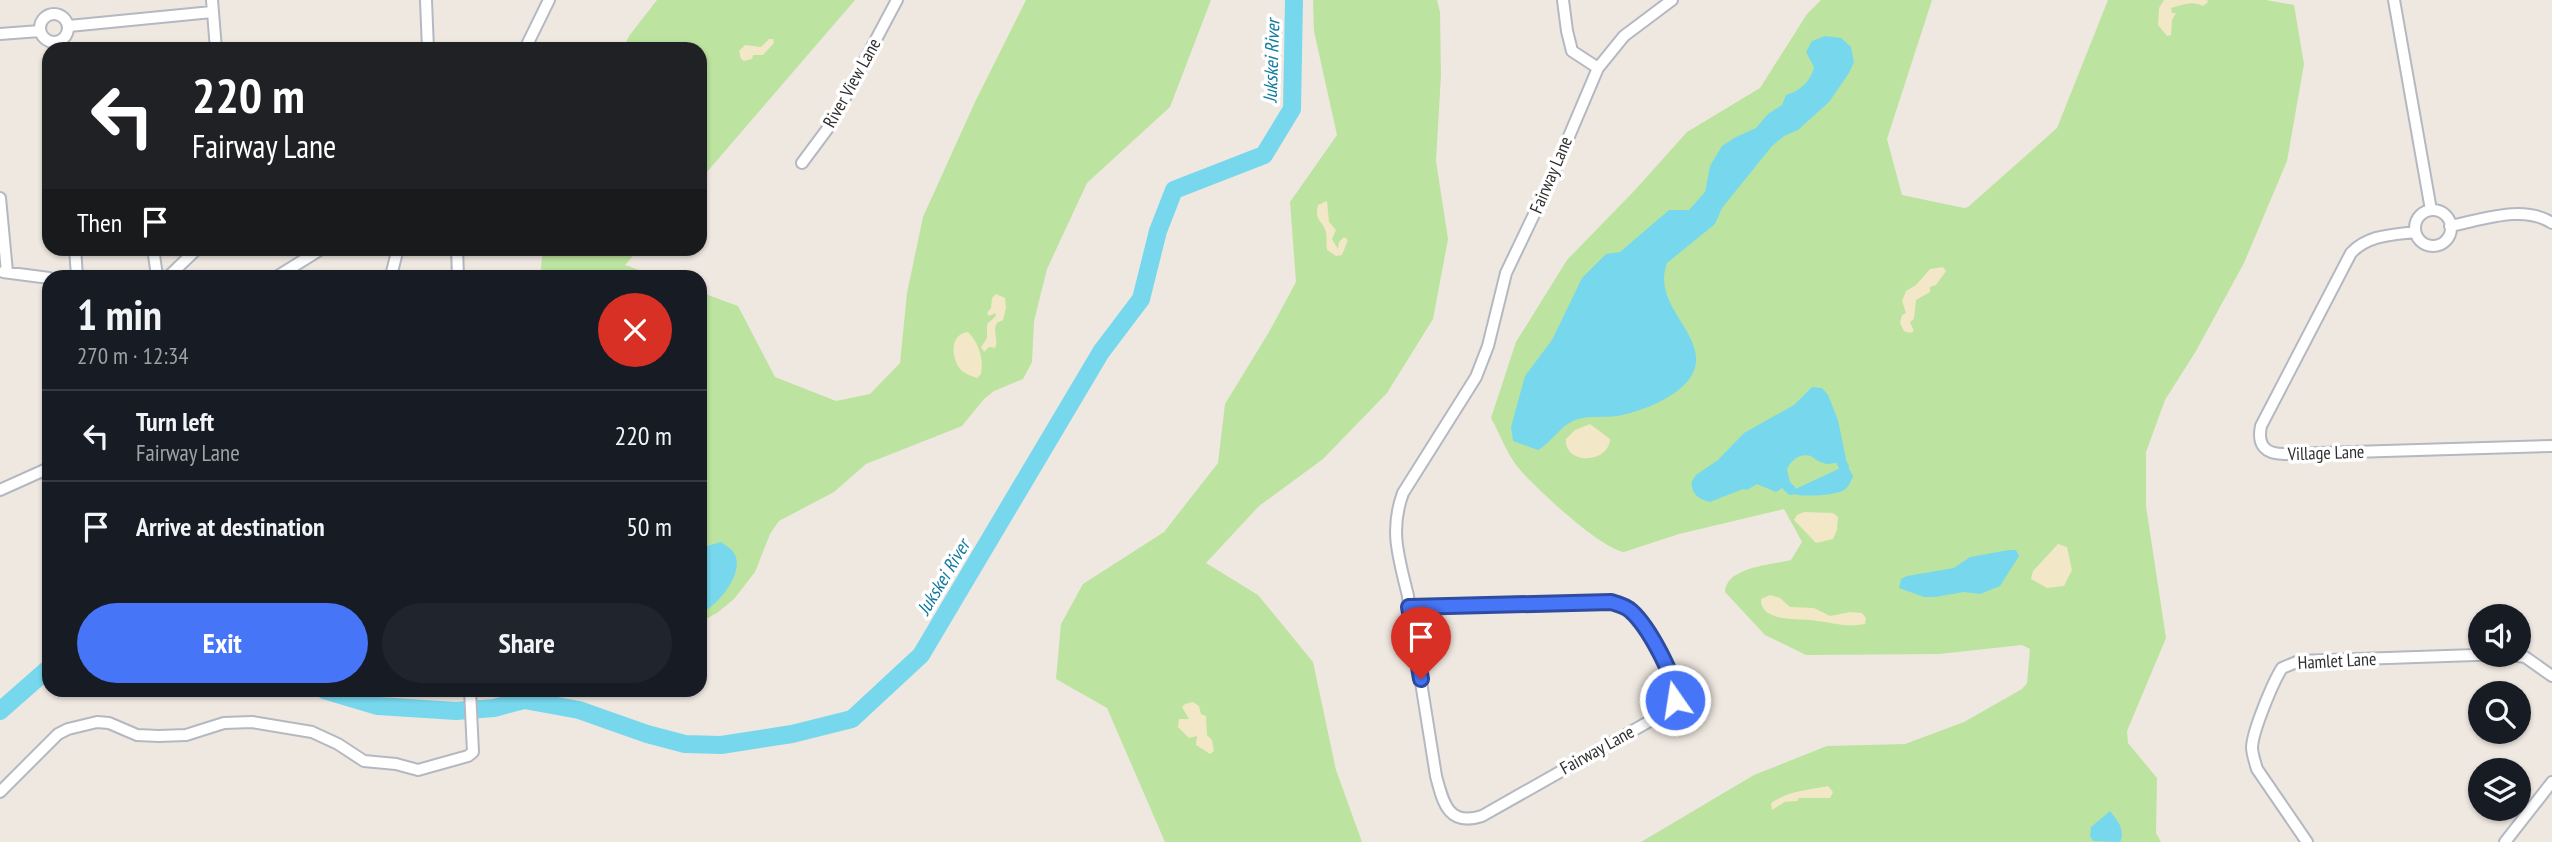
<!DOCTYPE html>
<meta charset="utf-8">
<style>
:root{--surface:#171b24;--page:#20242c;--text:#f1f3f6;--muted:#9ea1a6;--line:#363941;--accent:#4675f7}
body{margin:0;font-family:"PT Sans Narrow",sans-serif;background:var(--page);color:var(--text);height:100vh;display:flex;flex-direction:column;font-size:26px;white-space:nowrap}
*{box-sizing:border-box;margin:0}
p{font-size:23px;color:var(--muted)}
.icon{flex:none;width:38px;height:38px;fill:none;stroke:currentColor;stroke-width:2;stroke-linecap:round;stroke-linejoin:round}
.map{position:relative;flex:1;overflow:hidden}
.sheet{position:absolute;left:42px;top:270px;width:665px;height:427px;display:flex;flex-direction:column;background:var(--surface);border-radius:21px;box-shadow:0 2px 5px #0004}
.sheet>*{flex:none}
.banner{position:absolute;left:42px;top:42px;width:665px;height:214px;border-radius:21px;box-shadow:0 2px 5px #0004;background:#202124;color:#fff;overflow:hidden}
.fabs{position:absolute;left:2468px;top:604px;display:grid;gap:14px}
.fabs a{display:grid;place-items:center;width:63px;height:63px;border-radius:50%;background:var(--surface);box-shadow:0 2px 5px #0004;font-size:35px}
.pin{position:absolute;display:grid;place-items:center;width:60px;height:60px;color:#fff;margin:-72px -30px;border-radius:50% 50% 50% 0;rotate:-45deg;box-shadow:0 0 7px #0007}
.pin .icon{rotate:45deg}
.me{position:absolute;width:77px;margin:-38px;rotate:347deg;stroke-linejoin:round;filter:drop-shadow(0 0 5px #0008)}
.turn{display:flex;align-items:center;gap:24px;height:147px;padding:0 35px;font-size:32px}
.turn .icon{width:91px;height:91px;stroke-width:2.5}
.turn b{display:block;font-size:49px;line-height:60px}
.then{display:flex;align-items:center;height:66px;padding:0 35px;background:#0003;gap:14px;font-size:26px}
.round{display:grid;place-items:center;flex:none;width:74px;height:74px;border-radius:37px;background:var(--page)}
.overview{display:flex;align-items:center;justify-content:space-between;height:119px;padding:0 35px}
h1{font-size:42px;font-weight:600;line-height:52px}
.button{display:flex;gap:14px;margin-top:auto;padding:14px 35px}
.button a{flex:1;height:80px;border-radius:42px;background:var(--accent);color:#fff;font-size:28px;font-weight:600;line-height:80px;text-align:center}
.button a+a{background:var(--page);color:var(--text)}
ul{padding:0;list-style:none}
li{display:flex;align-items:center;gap:21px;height:91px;padding:0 35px;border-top:2px solid var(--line)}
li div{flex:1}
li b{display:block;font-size:26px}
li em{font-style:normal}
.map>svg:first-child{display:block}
.green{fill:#bce39f}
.sand{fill:#f2e7c6}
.water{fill:#77d8ed}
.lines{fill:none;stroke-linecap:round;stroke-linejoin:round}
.canal{stroke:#77d8ed;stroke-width:10}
.river{stroke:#77d8ed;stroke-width:18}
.minor-casing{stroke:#b4b8c1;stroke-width:14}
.minor{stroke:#fff;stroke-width:10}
.route-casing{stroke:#2e4ca1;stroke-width:18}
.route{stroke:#4675f7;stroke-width:12}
.labels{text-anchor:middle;stroke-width:7;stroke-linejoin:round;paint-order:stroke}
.street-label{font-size:18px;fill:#2e2e2e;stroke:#fff}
.water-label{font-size:19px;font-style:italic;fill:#107a9f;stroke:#fff}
</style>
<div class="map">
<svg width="2552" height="842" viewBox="0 0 2552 842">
<rect width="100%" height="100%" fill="#efe8e1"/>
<!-- green -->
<path class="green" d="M657 0H855L700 180V49H623L629 36Z
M1026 0H1211L1170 107 1087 183 1047 269 1034 321 1032 362 1023 379 994 391 984 399 962 426 866 464 834 492 779 521 770 534 755 572 734 599 717 613 700 622V292L738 306 775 377 836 401 870 394 900 363 907 293 923 217 975 102Z
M1313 0H1437L1440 12 1441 75 1436 161 1448 239 1433 319 1387 393 1323 459 1259 506 1206 563 1258 595 1313 662 1336 770 1362 842H1165L1107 708 1056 679 1061 624 1083 584 1164 532 1218 463 1225 404 1269 332 1296 282 1290 202 1337 135 1314 31Z
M1821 0H1932L1887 139 1902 195 1964 208 1968 207 2057 128 2108 0H2266L2294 5 2304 64 2287 161 2244 263 2196 351 2165 400 2146 452V506L2166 638 2127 731 2128 743 2157 778 2156 833 2161 842H1641L1754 775 1827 746 1905 744 1964 722 2022 689 2027 683 2030 649 2022 645 1939 654 1806 655 1765 635 1725 592C1726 567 1770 565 1791 560L1802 542 1784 509 1679 534 1624 552C1601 549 1538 490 1521 471 1508 457 1500 434 1491 418L1516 342 1567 260 1635 190 1687 132 1760 88 1807 14Z
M543 249H639L625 265 656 276H540Z"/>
<!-- sand -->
<path class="sand" d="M2164 0H2207L2208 2 2203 6C2192 0 2182 5 2171 8L2172 13H2176L2172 20 2171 35 2167 36 2158 25 2159 8Z
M769 39H773L774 43 763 55H753L752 59 744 61 741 59 739 51 745 45 761 47Z
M1327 201 1329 222 1336 230 1332 239 1338 249 1339 242 1344 237 1348 240 1342 255 1336 256 1327 250C1326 244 1327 238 1326 232 1322 219 1314 222 1318 205Z
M1943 267 1946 271 1936 285 1930 287V292L1916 300 1914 319 1910 322 1914 331 1910 333 1904 331 1900 323 1902 315 1906 313 1902 301 1906 291 1916 285 1930 269Z
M996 294 1005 298 1006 308 1003 320 997 323C992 332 999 339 995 348L989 347 984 352 981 347 987 338V324L996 316 995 313 989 316 987 313 991 308 992 298Z
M968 332C979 343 984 359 981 374L977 378C971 376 965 374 961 370 950 357 950 334 968 332Z
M1590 424 1610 439C1609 464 1564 465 1566 439L1575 430Z
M1804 512 1833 513 1838 517 1837 530 1833 539 1816 543 1794 520 1797 515Z
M2058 544 2067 547 2072 570 2064 586 2047 588 2031 579 2033 571Z
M1770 595 1780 598 1790 607 1814 608 1830 616 1850 612 1862 613 1866 618 1865 624C1846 628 1830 622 1810 620 1795 619 1760 621 1761 599Z
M1193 702 1199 706 1201 714 1206 716 1207 735 1212 740 1214 751 1210 754 1196 745 1197 736 1189 738 1178 727 1179 719H1189L1182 707 1185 704Z
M1828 786 1833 792 1830 798H1799L1797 801 1785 802 1772 810 1771 803C1788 791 1808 790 1828 786Z"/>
<!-- water -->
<path class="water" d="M1825 36 1841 38 1851 47 1854 62 1849 73 1829 102 1798 130 1784 136 1772 146 1722 208 1715 224 1667 263C1653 301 1694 326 1696 357 1699 390 1645 411 1617 416 1603 418 1589 415 1575 420 1560 426 1552 442 1538 450L1513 441 1511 427 1525 376 1552 340 1582 278 1606 254 1620 252 1669 210H1689L1705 192 1710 166 1722 146 1736 137 1756 128 1768 114 1782 105 1786 95C1800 91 1811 81 1814 67L1806 52 1812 41Z
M1812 387 1822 388 1828 395 1838 420 1846 459C1830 466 1824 466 1811 456 1800 453 1792 459 1787 469L1790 483 1776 492 1757 484 1747 490 1743 489 1710 502C1699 500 1690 493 1692 481L1696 475 1718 460 1744 433 1794 405Z
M1847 465 1853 476C1851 481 1849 487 1844 490 1835 496 1797 498 1789 492Z
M721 542C725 545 732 549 734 553 746 572 717 607 700 613V548Z
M2009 550H2016L2019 556 2000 586 1980 594 1964 592 1935 597H1924L1899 588 1901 579 1907 576 1954 568 1970 557Z
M2110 811C2117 820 2126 830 2120 842L2093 841 2090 836 2091 827Z"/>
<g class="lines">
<!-- canal -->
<path class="canal" d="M1841 461 1844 467
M1787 486 1791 490"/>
<!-- river -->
<path class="river" d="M324 690 378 706 456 711 494 708 524 700 579 710 647 734 685 744 721 745 792 734 852 719 921 655 1101 352 1141 299 1158 231 1174 190 1264 155 1292 109 1294 0
M0 711 49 668"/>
<defs>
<path id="minor" d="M212 0 216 49
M426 0 428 49
M1563 0 1567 31 1572 51 1598 68
M2394 0 2431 210
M40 28a14 14 0 1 1 28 0a14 14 0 1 1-28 0Z
M69 26 212 12
M0 34 40 31
M525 49 549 0
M802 163 831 124 897 0
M0 198 7 272
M2415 228a18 18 0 1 1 36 0a18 18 0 1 1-36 0Z
M2450 226C2482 220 2523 204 2552 223
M2415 232C2391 235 2368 235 2351 253L2261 426C2257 445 2265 454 2284 454L2552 446
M75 248 77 276
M153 248 157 276
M457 248 458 276
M3 272 49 278
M169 276 198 248
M278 276 323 248
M391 276 398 248
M0 490 49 468
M1409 607 1603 602C1612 602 1622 603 1629 609 1646 621 1678 680 1675 700L1664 713 1482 816C1448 827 1443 802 1436 776L1409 607 1408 596C1399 558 1389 531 1403 493L1476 377 1488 346 1506 273 1550 181 1598 68 1624 36 1672 0
M2505 654 2525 657 2552 676
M0 792 58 734 68 729 97 722 109 723 137 735 159 736 186 735 224 723 252 722 312 732 338 744 364 761 396 764 418 770 468 756 473 752 470 690
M2307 842 2257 769C2255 762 2252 754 2252 747 2253 730 2273 682 2282 668L2299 661 2505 654
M2505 842 2552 782"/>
</defs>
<!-- minor casing -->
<use href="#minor" class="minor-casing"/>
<!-- minor -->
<use href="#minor" class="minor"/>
</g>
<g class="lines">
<defs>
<path id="route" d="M1421 679 1409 607 1611 602C1618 604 1626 606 1631 611 1647 625 1678 679 1675 700"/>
</defs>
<!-- route casing -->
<use href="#route" class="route-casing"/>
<!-- route -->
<use href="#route" class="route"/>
</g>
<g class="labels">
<!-- street labels -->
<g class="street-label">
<text transform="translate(852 83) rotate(-61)" y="6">River View Lane</text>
<text transform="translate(1551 175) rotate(-67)" y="6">Fairway Lane</text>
<text transform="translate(2326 453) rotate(-2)" y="6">Village Lane</text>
<text transform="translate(2337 661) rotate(-3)" y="6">Hamlet Lane</text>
<text transform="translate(1597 750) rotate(-29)" y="6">Fairway Lane</text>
</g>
<!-- water labels -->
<g class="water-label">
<text transform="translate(1271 61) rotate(-88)" y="7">Jukskei River</text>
<text transform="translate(943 577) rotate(-59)" y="7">Jukskei River</text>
</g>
</g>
</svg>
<div class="fabs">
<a><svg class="icon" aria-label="sound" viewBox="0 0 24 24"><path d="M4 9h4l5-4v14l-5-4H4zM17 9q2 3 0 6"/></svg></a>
<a><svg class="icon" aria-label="search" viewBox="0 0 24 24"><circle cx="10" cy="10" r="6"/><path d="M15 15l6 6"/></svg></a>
<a><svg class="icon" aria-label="layers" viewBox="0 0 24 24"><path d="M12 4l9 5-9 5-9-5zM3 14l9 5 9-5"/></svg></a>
</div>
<div class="pin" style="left:1421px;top:679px;background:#d93025"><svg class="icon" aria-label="arrive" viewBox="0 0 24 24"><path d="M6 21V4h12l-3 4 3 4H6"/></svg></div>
<svg class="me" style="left:1675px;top:700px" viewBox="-20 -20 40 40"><circle r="17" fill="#4675f7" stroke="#fff" stroke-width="3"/><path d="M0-11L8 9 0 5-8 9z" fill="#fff"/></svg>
<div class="banner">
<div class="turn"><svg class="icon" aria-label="left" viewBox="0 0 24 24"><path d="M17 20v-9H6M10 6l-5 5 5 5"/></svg><div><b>220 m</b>Fairway Lane</div></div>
<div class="then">Then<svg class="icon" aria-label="arrive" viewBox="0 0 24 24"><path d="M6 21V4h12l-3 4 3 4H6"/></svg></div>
</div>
<section class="sheet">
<div class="overview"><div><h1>1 min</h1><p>270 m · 12:34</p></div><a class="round" style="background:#d93025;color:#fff"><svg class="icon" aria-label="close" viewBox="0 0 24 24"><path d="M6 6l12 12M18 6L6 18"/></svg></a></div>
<ul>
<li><svg class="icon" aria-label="left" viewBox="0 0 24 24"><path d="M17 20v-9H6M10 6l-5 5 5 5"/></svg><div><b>Turn left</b><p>Fairway Lane</p></div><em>220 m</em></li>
<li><svg class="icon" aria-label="arrive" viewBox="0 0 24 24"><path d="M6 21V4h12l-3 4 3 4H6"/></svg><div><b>Arrive at destination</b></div><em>50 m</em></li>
</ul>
<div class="button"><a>Exit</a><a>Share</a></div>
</section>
</div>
